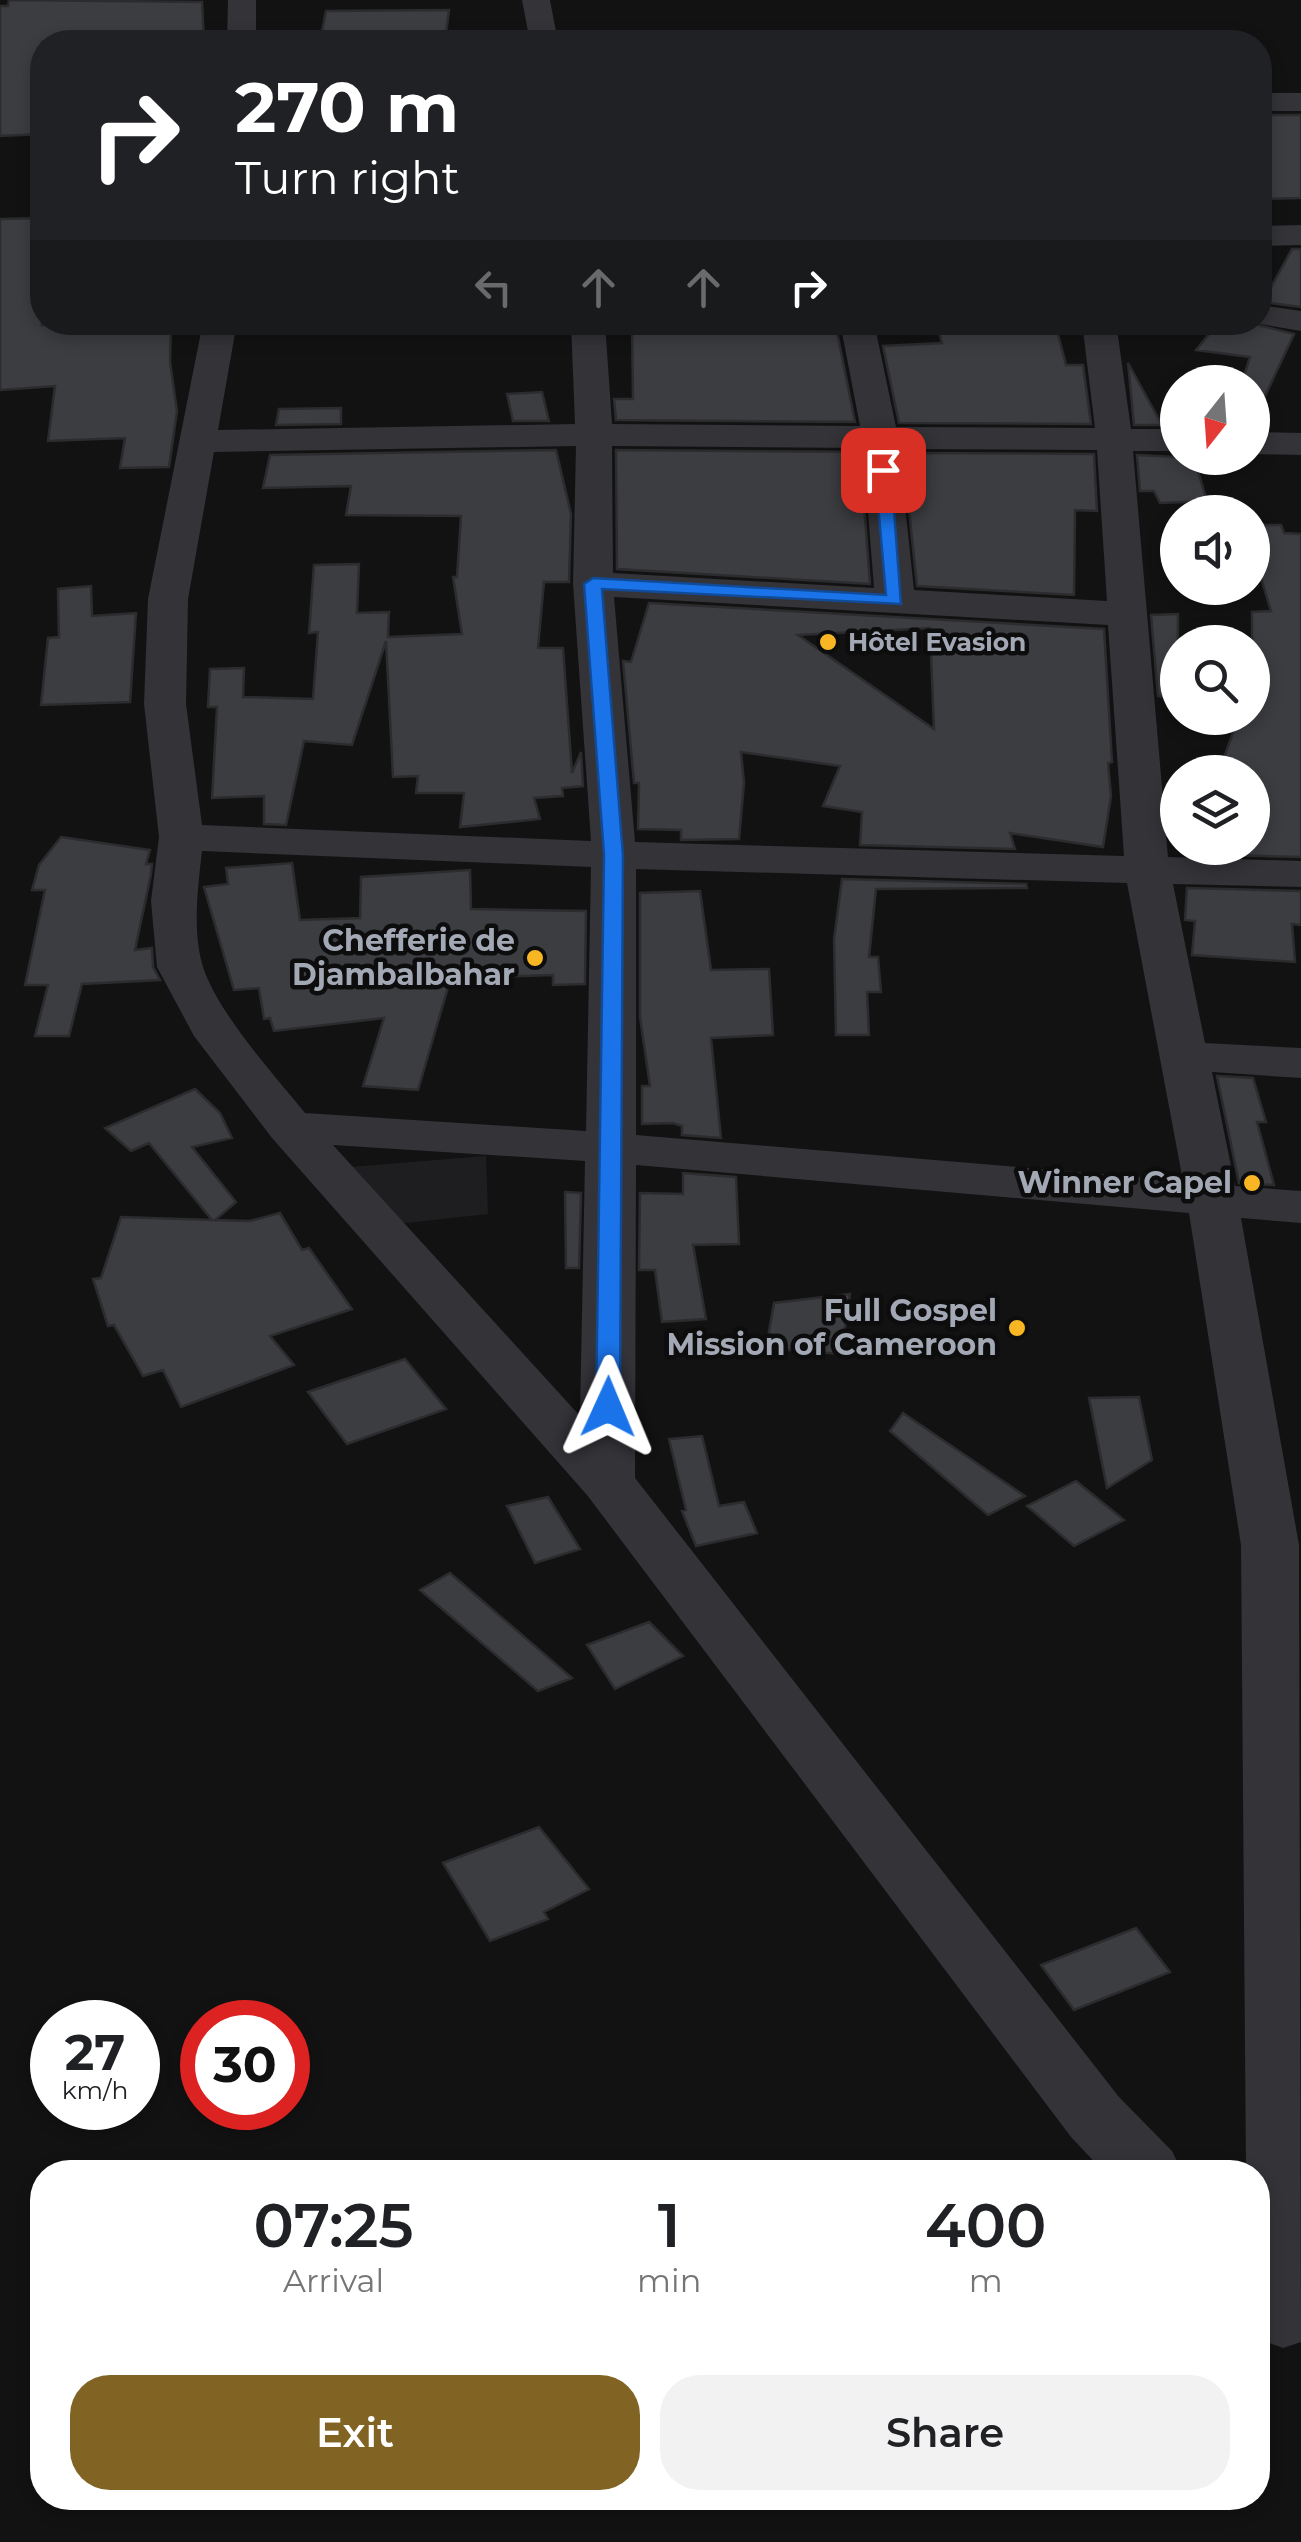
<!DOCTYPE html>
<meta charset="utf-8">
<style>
:root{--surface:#fff;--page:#f2f2f2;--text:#202124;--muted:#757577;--accent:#816424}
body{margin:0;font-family:Montserrat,sans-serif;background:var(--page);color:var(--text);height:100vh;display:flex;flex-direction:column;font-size:38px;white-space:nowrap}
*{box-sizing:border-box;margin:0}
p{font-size:32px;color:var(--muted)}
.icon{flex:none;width:55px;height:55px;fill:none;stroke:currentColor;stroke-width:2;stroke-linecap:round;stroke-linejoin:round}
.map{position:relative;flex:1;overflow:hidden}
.drawer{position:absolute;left:30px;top:2160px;width:1240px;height:350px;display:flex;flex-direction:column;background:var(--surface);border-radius:40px;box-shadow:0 5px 15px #0003}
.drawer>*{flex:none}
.hud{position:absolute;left:30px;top:30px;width:1242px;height:305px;border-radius:40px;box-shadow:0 5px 15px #0003;background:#202124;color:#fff;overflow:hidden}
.needle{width:65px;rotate:197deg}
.controls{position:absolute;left:1160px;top:365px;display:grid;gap:20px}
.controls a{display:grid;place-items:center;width:110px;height:110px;border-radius:50%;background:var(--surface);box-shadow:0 5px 15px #0003;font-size:50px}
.speed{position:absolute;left:30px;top:2000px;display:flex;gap:20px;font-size:50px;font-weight:700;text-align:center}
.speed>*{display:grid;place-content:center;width:130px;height:130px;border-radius:50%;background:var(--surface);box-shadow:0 5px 15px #0003;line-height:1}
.speed small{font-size:25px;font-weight:400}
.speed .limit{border:15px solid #d22;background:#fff;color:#111}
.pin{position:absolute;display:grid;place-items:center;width:85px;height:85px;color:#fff;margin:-42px;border-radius:20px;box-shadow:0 5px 15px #0006}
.me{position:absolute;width:110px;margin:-55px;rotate:1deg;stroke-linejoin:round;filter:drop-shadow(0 0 8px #0008)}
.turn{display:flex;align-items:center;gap:35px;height:210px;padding:0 40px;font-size:45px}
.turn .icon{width:130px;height:130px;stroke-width:2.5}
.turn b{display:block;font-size:70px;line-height:85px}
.lanes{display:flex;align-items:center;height:95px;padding:0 40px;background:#0003;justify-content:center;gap:50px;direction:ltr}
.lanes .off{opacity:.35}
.eta{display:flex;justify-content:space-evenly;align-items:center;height:170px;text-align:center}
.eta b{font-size:60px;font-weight:600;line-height:70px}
.button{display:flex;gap:20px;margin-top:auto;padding:20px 40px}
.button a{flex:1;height:115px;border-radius:40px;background:var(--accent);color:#fff;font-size:40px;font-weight:600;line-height:115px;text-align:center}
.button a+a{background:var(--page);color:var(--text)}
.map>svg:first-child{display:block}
.built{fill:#1e1e20}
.building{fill:#3c3d41;stroke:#2c2c2f;stroke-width:2.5;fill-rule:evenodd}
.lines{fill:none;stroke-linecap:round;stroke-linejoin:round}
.minor{fill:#333338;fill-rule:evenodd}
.route{fill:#1a73e8;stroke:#114b97;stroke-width:2.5}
.poi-dot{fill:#f8b625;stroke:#0d0d0e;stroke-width:4}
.labels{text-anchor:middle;stroke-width:9;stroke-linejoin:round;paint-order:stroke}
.far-poi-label{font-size:25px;font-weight:bold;fill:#a3a8b5;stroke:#0d0d0e;text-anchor:start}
.poi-label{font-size:30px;font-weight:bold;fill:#a3a8b5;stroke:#0d0d0e;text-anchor:end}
</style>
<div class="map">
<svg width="1301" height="2542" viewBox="0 0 1301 2542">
<rect width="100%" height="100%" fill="#121213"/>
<!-- built -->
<path class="built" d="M486 1156 488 1214 397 1224 350 1167Z"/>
<!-- building -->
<path class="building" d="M9 0 202 2 204 40 42 42V134L0 136V6H8Z
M449 10 445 42H320L326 11Z
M1260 115H1301V198L1260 199Z
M42 218V325L171 322 170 362 177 411 169 467 120 468 125 438 48 441 55 386 0 390V219Z
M1292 249H1301V307L1263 302Z
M835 322 855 422 616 420 614 399H633L632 323Z
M936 322H1055L1066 365H1083L1091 424 899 423 883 346 942 343Z
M1219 322H1246L1294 334 1252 424V382H1242L1250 357 1196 350Z
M1128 363 1162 425H1134Z
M542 392 549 421H513L507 394Z
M341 408V424L276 425 279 409Z
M556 450 571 514 569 582H544L538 648H563L572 773 581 752 583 786 562 788 563 796 534 798 540 819 460 827 464 793H416L418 776 393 777 386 641 352 745 304 741 286 825 264 824V796L212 798 217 707H208L210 669 244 668 243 697 313 699 318 632 309 633 314 565 359 564 357 613 389 612 388 637 462 634 453 577H457L461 516 346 515 351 486 263 488 270 455Z
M616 450 860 452 870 584 617 569Z
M903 453 1094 454 1097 511 1075 510 1074 595 917 586Z
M1137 455 1194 458 1207 501 1160 503 1154 491H1140Z
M1252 525H1281L1284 533 1301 534V857L1188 854V848H1252V772H1219L1238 718H1252V612L1271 611 1252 548Z
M91 586 92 616 136 613 130 702 41 705 48 638 59 637 58 589Z
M649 603 1104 629 1112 762 1108 763 1111 796 1103 847 1010 833 1015 849 860 845 862 812 823 806 840 766 741 752 744 783 739 839 681 840V830L638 829 639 783H634L623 661 631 662ZM930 628 934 729 798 635Z
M1178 614V700L1158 696 1151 615Z
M61 837 150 850 146 864H152L151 874 135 950 152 948 153 967 160 980 82 984 69 1036H35L48 985H25L45 890H32L39 865Z
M292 863 300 920 360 918 361 877 470 870 471 909 586 911 585 984 553 985V975L465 978 466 983 449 984 418 1090 363 1086 384 1018 274 1031 270 1018 264 1019 259 988 234 990 204 887 228 884 226 868Z
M842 879 1026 884 1027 888 876 889 869 957H878L881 992H867L869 1035H836L834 939Z
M1187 888 1301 891V925L1292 924 1295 962 1192 955 1195 921 1185 920Z
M700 891 711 970 769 969 773 1035 711 1038 721 1138 682 1135V1126L673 1123 642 1124V1086H650L640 1017V893Z
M1217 1076 1253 1078 1266 1122H1257L1274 1185 1239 1183Z
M195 1089 220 1113 232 1138 192 1147 236 1202 215 1220 250 1221 280 1213 302 1250 309 1248 352 1309 270 1336 294 1365 181 1407 163 1370 143 1376 114 1325 108 1326 93 1279 101 1278 121 1217 212 1220 149 1143 131 1151 105 1128Z
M683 1173 736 1177 739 1244 693 1245 706 1319 662 1322 655 1270H639L640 1193 683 1194Z
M565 1192 581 1193 579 1268H566Z
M850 1294 841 1354 766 1348 774 1303Z
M405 1359 446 1409 347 1444 308 1392Z
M1139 1397 1152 1460 1107 1488 1089 1398Z
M903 1413 1025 1496 988 1515 890 1431Z
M702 1436 719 1506 744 1502 757 1533 696 1546 682 1511 686 1510 669 1439Z
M1076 1481 1124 1520 1074 1546 1027 1506Z
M548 1497 580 1549 535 1563 507 1506Z
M450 1573 572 1678 538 1691 420 1590Z
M649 1622 683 1656 615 1689 587 1645Z
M539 1827 589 1889 544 1912 548 1919 490 1941 443 1863Z
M1136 1928 1170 1972 1074 2010 1041 1965Z"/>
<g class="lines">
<!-- minor -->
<path class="minor" d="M228 0H256V42H227Z
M522 0H550L558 42H530Z
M1260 93H1301V111H1260Z
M1301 225V245L1260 246V226Z
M1260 305 1301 311V331L1249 322H1260Z
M203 322H237L218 430 575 424 571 322H605L612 424 860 426 840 322H874L896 427 1095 428 1082 322H1116L1131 429H1178V451H1133L1168 857 1301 861V887L1173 884 1205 1043 1301 1048V1078L1212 1072 1235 1186 1301 1191V1223L1241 1218 1299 1545 1301 2342 1283 2348 1258 2339V2172H1246L1241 1545 1189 1213 636 1165 635 1478 1119 2097 1172 2151 1182 2172H1104L1071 2137 587 1495 272 1138 194 1036 157 967 151 901 159 837 144 704 148 599ZM576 446 573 584 591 841 202 825 186 704 188 599 214 452ZM612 446 863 448 874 588 613 573ZM899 449 1097 450 1107 601 914 590ZM614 597 1108 625 1124 856 635 842ZM202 851 591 867 586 1131 305 1113C274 1075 218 1013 203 967 192 931 198 887 202 851ZM636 869 1127 883 1183 1181 636 1135ZM333 1145 585 1161 580 1416Z
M1252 432 1301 433V455L1252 454Z"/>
</g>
<!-- route -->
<path class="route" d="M883 465 891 470 901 604 602 589 623 855 620 1407 608 1415 600 1413 596 1407 604 855 584 584 593 578 886 595 875 470Z"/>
<!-- markers -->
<g class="poi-dot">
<circle cx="828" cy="642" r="10"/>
<circle cx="535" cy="958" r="10"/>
<circle cx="1252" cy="1183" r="10"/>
<circle cx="1017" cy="1328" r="10"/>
</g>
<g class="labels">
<!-- far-poi labels -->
<g class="far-poi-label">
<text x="848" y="651">Hôtel Evasion</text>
</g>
<!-- poi labels -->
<g class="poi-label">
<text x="515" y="951">Chefferie de<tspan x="515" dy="34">Djambalbahar</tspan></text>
<text x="1232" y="1193">Winner Capel</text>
<text x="997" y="1321">Full Gospel<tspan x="997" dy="34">Mission of Cameroon</tspan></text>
</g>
</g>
</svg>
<div class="controls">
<a><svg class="needle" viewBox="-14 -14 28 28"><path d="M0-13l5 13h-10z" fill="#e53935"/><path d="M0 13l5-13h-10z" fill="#757577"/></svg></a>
<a><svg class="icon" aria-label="sound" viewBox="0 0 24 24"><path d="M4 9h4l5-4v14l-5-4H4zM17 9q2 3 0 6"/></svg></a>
<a><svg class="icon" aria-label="search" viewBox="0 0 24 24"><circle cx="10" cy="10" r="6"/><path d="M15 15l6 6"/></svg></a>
<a><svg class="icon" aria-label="layers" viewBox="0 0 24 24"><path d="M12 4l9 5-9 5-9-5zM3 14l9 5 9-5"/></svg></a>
</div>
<div class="speed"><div>27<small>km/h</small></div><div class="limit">30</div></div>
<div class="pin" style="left:883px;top:470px;background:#d93025"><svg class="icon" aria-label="arrive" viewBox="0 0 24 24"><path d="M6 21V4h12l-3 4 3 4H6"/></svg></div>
<svg class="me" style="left:608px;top:1407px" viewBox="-20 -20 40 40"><path d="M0-17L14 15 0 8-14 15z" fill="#1a73e8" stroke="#fff" stroke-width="4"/></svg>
<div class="hud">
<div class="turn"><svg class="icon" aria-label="right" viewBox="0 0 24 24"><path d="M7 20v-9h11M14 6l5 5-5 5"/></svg><div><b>270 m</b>Turn right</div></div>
<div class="lanes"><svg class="icon off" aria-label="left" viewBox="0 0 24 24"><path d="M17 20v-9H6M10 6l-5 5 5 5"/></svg><svg class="icon off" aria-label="ahead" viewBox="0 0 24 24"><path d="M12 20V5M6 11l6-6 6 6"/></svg><svg class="icon off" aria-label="ahead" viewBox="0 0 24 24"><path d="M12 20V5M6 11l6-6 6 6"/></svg><svg class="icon" aria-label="right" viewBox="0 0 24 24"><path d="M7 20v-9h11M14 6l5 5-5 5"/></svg></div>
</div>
<section class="drawer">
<div class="eta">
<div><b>07:25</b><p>Arrival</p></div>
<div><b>1</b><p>min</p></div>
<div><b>400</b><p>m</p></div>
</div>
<div class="button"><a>Exit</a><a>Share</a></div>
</section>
</div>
